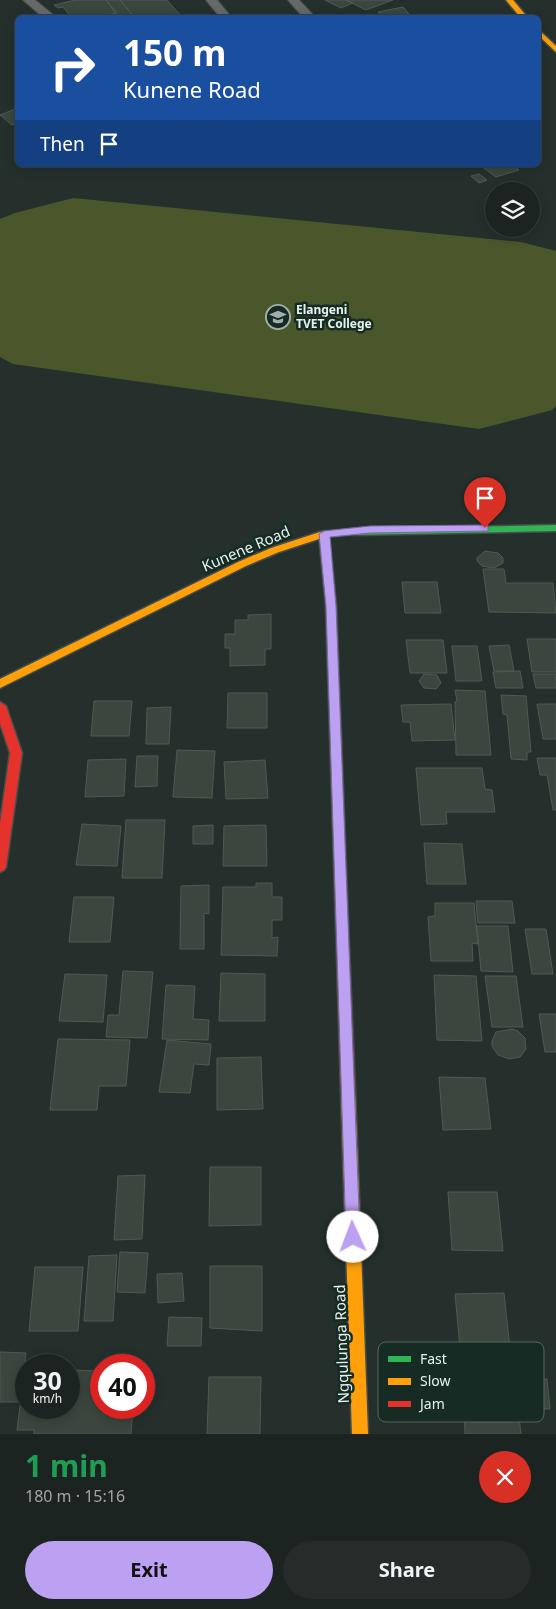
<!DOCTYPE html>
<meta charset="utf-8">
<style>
:root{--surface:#1c2422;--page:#252c2a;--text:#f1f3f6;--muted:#a0a4a5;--line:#3a4140;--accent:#bca0f2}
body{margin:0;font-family:"Noto Sans",sans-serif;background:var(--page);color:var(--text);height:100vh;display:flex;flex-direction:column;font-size:19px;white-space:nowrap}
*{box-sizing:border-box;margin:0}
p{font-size:16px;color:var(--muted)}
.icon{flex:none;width:28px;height:28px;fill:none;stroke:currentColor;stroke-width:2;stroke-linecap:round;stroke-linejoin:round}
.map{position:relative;height:1434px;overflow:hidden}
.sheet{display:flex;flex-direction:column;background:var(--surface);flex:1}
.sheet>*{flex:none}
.guide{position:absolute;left:15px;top:15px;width:526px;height:152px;border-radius:8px;box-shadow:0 2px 12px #0003,0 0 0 1px var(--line);background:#1a4fa0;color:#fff;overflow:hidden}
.fabs{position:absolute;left:485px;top:182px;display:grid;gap:10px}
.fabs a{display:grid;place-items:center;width:55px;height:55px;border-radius:50%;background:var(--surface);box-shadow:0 2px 12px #0003,0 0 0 1px var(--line);font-size:25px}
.speed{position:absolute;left:15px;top:1354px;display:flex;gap:10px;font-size:25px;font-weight:700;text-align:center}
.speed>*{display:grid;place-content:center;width:65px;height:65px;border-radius:50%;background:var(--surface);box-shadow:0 2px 12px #0003,0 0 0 1px var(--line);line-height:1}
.speed small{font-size:12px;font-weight:400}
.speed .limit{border:8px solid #d22;background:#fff;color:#111}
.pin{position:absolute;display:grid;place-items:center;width:42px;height:42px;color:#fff;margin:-51px -21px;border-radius:50% 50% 50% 0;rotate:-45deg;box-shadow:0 0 5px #0007}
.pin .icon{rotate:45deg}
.me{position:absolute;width:55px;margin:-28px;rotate:358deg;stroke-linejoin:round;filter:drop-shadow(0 0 4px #0008)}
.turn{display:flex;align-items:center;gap:18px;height:105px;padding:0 25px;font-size:22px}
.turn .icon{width:65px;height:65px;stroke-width:2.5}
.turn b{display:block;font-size:35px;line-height:42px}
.then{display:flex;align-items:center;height:48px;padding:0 25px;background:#0003;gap:10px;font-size:19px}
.round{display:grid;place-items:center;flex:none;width:52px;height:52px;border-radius:26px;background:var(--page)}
.summary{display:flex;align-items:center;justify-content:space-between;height:85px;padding:0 25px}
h1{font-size:30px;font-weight:700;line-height:38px;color:#1e9e55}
.button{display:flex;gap:10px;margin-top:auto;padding:10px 25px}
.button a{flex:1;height:58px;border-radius:30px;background:var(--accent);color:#111;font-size:20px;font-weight:700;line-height:58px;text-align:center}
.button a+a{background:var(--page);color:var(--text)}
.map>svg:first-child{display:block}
.green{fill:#4a572b}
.building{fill:#3a463e;stroke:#515954}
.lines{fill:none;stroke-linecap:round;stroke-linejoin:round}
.lane-casing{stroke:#454e4b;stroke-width:2}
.fast-casing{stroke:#454e4b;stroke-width:3}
.slow-casing{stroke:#454e4b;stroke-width:3}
.jam-casing{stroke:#454e4b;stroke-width:3}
.lane{fill:#656a69;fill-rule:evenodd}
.fast{fill:#30b455;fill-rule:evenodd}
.slow{fill:#ff9f0a;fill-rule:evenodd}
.jam{fill:#e5322d;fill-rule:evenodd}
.route{fill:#bca0f2;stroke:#7a689d}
.labels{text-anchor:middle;stroke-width:5;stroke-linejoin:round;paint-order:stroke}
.far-poi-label{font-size:12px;font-weight:bold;fill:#e6f3ed;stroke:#162b24;text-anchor:start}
.street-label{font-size:15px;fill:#e6f3ed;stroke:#162b24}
.key{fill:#162b24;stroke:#546760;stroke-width:1}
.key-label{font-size:14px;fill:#e6f3ed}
</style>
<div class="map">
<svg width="556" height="1434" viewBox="0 0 556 1434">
<rect width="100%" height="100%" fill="#25302d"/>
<!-- green -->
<path class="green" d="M73 198 521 242 556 251V406L552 410 479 429 13 364 0 357V219L15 213Z"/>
<!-- building -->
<path class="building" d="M75 0H106L117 13 92 18H72L63 7 58 8 54 5Z
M106 0H120L133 16 119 18Z
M120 0H167L181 16 135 18Z
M325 0H346L353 3 341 8Z
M346 0H393L366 10Z
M403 7 409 14 402 15 405 18H383L378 12Z
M18 108V123L12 125 0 115Z
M480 165H512L519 170 496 177Z
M479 174 487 180 479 183 471 176Z
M485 551 498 553 503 558V563L494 568 482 566 477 561V558Z
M483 569H504L506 583H553L556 613 489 612Z
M402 582H437L441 613H405Z
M271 614V649H265V665L230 666V648H225V634H235V620H248V615Z
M527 639H556V672H532Z
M406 640H443L447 673H410Z
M509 645 514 671H494L489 646Z
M452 646H477L482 681H456Z
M520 671 523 688H496L493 672Z
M424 674 437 675 441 683 436 689 424 688 419 681Z
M533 674H556V688H536Z
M455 690 485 691 491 755H456L455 702 457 701Z
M228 693H267V728H227Z
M501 695 526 696 531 752H527V760L511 759 507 715 503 714Z
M94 701H132L129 736H91Z
M451 704 455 740 412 741 410 722H403L401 705Z
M537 704H556V739H543Z
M171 707 169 744H146L147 708Z
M177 750 215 751 212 798 173 797Z
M137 756H158L157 786 135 787Z
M537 758H556V810H553L547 775H540Z
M126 759 124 796 85 797 88 760Z
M265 760 268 798 226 799 224 762Z
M416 768H482L485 789 492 790 495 812H446L447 824 421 825Z
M126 820H165L162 878H122Z
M82 824 121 826 117 866 76 865Z
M213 825V844H193V826Z
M266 825 267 866H223L224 826Z
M424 843 462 844 466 884H427Z
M256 883H272V897H282V920H272V938L278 937 277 956 221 955 223 887H256Z
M209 885V914L204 913V949H180L181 886Z
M74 897H114L110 942H69Z
M476 901H512L515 923H478Z
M435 903H474L478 944 472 943 473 961H431L428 917 435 916Z
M477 926H508L513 972 481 971Z
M525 929H546L553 974H532Z
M123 971 153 972 147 1038 106 1037 108 1015H119Z
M221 973 265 974V1021H219Z
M65 974 107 975 103 1022 59 1021Z
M434 975 476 976 482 1041 437 1040Z
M485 976H516L523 1027H492Z
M166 985 195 986 193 1019 209 1020 208 1040 162 1039Z
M539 1014H556V1052H545Z
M512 1029 518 1031 525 1038 526 1049 520 1057 509 1059 498 1055 492 1046V1041L496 1032Z
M58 1039 130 1040 126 1086H99L97 1110H50Z
M167 1040 211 1044 209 1065 194 1064 190 1093 159 1092Z
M261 1057 263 1109 217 1110V1058Z
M439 1077 485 1078 491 1129 443 1130Z
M210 1167H261V1225L209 1226Z
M145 1175 142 1239 114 1240 118 1176Z
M448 1192H497L503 1251 452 1250Z
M120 1252 148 1253 145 1293 117 1292Z
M117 1255 113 1321H84L89 1256Z
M210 1266H262V1331L210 1328Z
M35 1267H83L78 1331H29Z
M182 1273 184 1301 158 1303 157 1274Z
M504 1293 511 1358H461L455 1294Z
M169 1317 202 1318 201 1346H167Z
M0 1352 26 1353 20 1402H0Z
M25 1366H26V1408H69V1370L101 1371V1408H133L131 1434H34V1430H17Z
M209 1377H261L260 1434H207Z
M547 1379 550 1409H529L525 1380Z
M464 1407 518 1408 521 1434H465Z"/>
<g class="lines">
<defs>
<path id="lane" d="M23 0H35L57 18H44Z
M206 0H217L232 18H221Z
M288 0H299L316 18H304Z"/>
<path id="fast" d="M556 525V531L352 535 347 532 352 529Z
M324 531 329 534 336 606 348 924 346 928 342 929 338 928 336 924 326 606 319 534Z"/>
<path id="slow" d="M506 0H513L528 18H521Z
M539 30 556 46V52L539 36Z
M352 529 356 530 357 532 356 534 325 537 279 552 246 566 0 688V679L238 562 271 548 320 532Z
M348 1085 353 1087 355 1091 368 1434H352L341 1091 343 1087Z"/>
<path id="jam" d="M0 702 6 706 22 753 6 867 4 870 0 872V824L10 753 0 723Z
M342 919 346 920 348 924 355 1091 353 1095 348 1097 343 1095 341 1091 336 924 338 920Z"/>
</defs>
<!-- lane casing -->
<use href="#lane" class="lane-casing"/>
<!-- fast casing -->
<use href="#fast" class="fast-casing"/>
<!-- slow casing -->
<use href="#slow" class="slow-casing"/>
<!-- jam casing -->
<use href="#jam" class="jam-casing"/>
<!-- lane -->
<use href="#lane" class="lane"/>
<!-- fast -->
<use href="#fast" class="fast"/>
<!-- slow -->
<use href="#slow" class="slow"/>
<!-- jam -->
<use href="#jam" class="jam"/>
</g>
<!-- route -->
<path class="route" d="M485 525 488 526V531L370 533 330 537 336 606 360 1237 358 1242 353 1244 348 1242 346 1237 326 606 319 534 324 531 370 526Z"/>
<!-- icons -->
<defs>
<symbol id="university-ring" viewBox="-11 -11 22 22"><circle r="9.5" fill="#162b24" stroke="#a2afaa" stroke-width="1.5"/><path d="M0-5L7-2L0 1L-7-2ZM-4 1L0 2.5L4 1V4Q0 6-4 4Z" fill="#a2afaa"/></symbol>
</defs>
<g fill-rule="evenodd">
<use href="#university-ring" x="264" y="303" width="28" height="28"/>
</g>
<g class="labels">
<!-- far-poi labels -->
<g class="far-poi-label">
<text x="296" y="314">Elangeni<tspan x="296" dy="14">TVET College</tspan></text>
</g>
<!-- street labels -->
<g class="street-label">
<text transform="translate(246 549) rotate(-23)" y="5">Kunene Road</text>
<text transform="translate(342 1344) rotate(-92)" y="5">Ngqulunga Road</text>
</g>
</g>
<!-- legend -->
<rect x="378" y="1342" width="166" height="80" rx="8" class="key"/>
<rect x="388" y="1356" width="23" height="6" fill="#30b455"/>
<rect x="388" y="1378" width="23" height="7" fill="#ff9f0a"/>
<rect x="388" y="1401" width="23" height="6" fill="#e5322d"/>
<g class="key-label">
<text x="420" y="1364">Fast</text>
<text x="420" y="1386">Slow</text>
<text x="420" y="1409">Jam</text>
</g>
</svg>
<div class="fabs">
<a><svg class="icon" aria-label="layers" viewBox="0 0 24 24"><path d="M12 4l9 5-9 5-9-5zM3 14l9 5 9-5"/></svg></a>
</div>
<div class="speed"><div>30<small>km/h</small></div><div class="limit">40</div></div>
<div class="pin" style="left:485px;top:528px;background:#d93025"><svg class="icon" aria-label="arrive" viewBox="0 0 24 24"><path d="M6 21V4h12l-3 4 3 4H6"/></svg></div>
<svg class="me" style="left:353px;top:1237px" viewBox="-20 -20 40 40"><circle r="19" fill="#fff"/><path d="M0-13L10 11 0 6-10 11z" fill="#bca0f2"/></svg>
<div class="guide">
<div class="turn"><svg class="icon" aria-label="right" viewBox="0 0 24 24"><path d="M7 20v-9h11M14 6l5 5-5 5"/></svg><div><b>150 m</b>Kunene Road</div></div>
<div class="then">Then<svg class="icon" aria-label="arrive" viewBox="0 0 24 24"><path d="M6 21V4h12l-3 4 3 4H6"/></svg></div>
</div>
</div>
<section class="sheet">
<div class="summary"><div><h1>1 min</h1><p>180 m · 15:16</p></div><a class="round" style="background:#d93025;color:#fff"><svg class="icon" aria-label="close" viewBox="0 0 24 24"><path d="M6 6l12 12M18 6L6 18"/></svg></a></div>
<div class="button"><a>Exit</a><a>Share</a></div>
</section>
